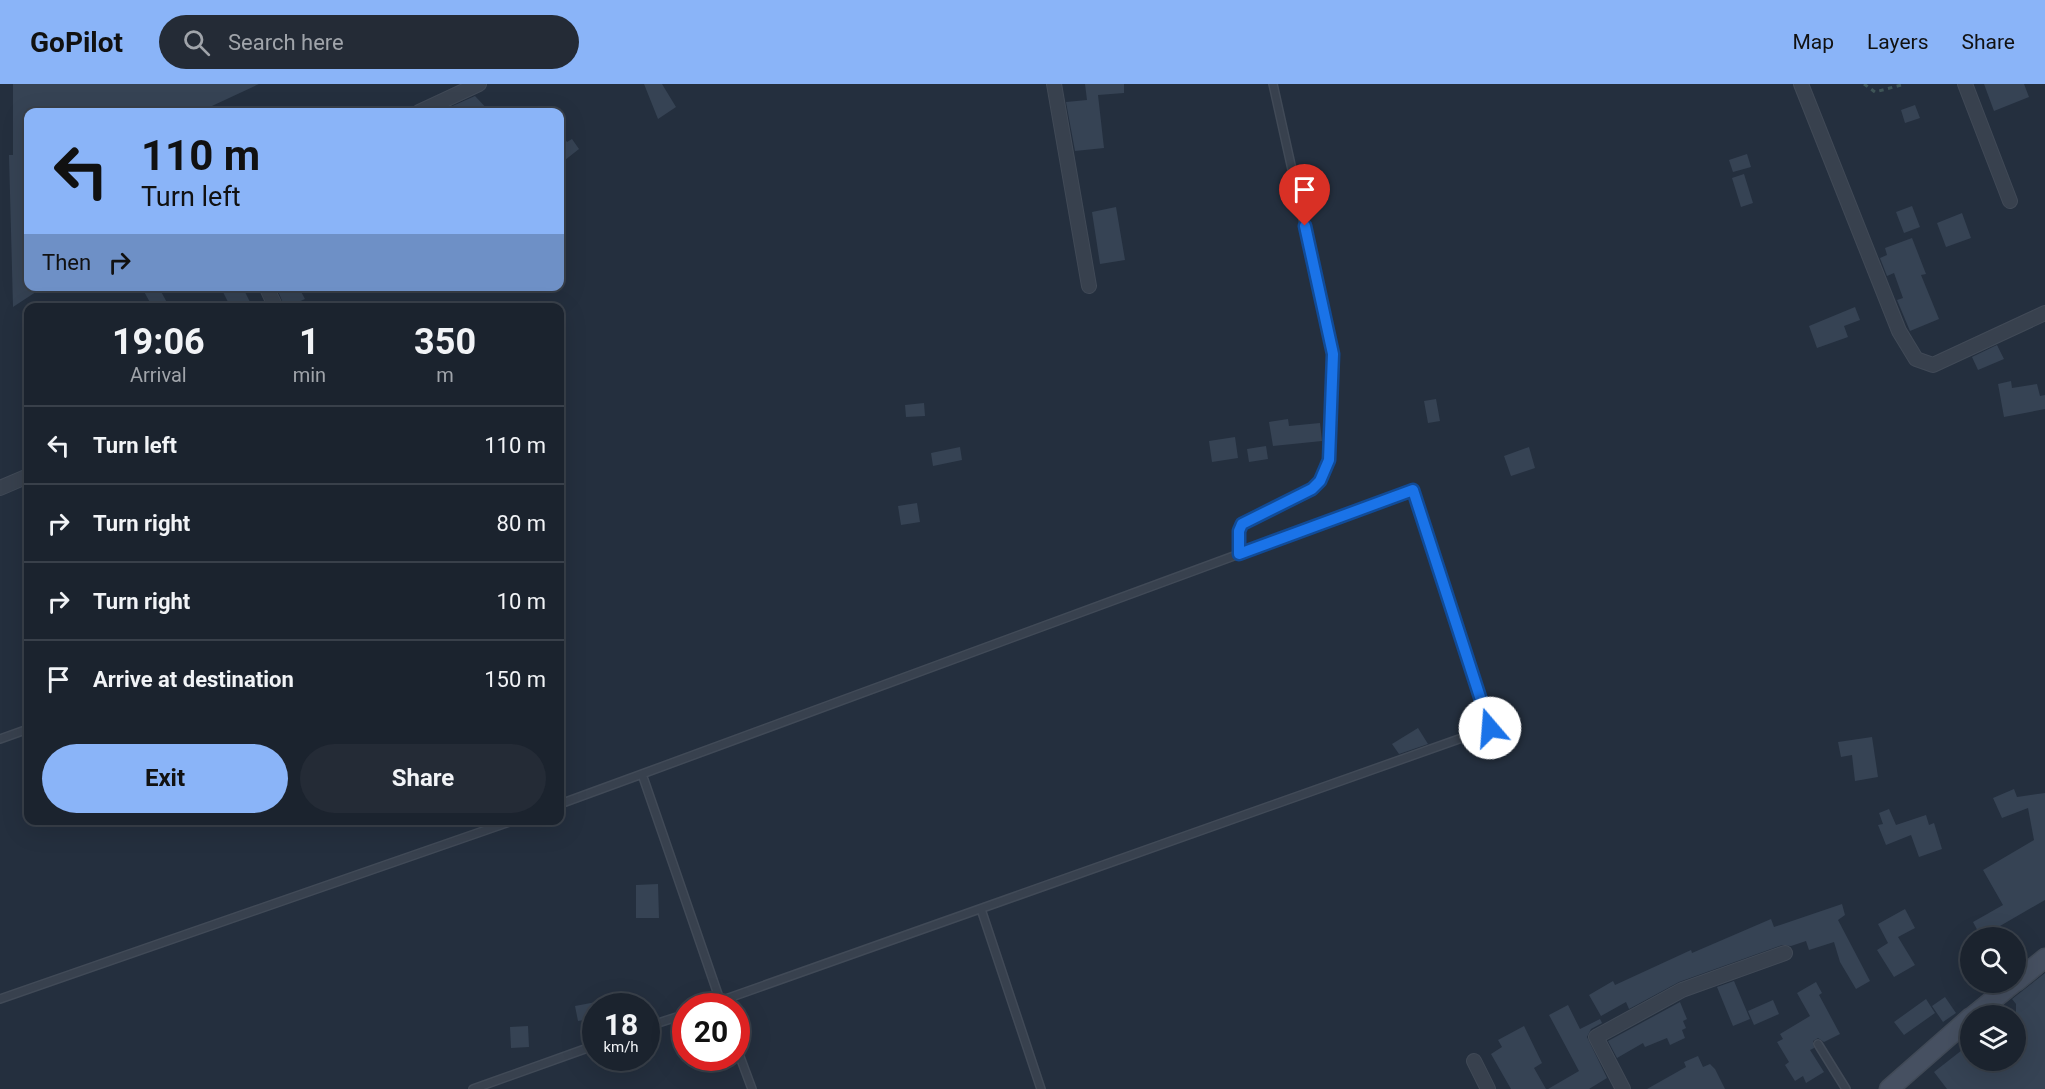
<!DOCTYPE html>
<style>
:root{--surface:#1b232e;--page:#242b36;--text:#f1f3f6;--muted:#a0a4aa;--line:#39404a;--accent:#8ab4f8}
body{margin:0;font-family:Roboto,sans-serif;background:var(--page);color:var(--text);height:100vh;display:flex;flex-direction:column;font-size:22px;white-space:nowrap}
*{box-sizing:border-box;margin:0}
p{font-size:20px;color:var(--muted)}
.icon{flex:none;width:33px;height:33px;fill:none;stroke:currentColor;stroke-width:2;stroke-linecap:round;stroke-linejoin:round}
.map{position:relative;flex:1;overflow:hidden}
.sheet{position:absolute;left:24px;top:219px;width:540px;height:522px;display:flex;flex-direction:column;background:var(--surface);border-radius:12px;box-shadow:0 6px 24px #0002,0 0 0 2px var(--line)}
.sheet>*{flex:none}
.top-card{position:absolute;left:24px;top:24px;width:540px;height:183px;border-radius:12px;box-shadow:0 6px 24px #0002,0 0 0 2px var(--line);background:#8ab4f8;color:#111;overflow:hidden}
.controls{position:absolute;left:1960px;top:843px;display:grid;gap:12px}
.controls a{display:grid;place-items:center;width:66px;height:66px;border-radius:50%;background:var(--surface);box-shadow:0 6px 24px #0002,0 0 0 2px var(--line);font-size:30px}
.speed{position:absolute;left:582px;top:909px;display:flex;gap:12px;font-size:30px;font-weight:700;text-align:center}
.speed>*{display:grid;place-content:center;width:78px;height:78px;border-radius:50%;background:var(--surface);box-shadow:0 6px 24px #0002,0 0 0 2px var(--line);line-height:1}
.speed small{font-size:15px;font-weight:400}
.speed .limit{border:9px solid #d22;background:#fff;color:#111}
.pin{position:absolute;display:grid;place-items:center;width:51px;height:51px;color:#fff;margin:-62px -26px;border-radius:50% 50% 50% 0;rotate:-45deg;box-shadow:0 0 6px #0007}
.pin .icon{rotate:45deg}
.me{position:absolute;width:66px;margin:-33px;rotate:342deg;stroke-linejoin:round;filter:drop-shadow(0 0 4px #0008)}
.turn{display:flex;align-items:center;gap:21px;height:126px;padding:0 18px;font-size:27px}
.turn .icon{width:78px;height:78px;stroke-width:2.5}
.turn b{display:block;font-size:42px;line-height:51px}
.then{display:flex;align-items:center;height:57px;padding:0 18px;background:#0003;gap:12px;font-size:22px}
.eta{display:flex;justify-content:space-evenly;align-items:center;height:102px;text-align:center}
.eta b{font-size:36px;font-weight:700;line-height:42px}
.button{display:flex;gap:12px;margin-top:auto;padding:12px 18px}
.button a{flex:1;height:69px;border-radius:36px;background:var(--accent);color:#111;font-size:24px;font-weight:700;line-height:69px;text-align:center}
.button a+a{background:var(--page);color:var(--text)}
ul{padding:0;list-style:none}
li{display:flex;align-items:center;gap:18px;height:78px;padding:0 18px;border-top:2px solid var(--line)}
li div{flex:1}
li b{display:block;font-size:22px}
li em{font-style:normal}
header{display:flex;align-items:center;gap:36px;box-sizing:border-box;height:84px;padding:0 30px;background:var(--accent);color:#111}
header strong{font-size:28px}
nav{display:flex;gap:33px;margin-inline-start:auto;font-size:21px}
.search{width:420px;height:54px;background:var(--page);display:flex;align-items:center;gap:15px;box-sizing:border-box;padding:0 21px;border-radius:33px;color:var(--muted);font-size:22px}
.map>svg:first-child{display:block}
.building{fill:#364354}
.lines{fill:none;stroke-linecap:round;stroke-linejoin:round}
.lane-casing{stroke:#414a57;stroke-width:10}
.street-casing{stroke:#414a57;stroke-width:16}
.secondary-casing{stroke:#414a57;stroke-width:21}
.path{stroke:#3f5557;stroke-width:3;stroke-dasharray:4.5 4.5;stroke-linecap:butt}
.lane{stroke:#38414e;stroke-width:7}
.street{stroke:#38414e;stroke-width:14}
.secondary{stroke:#465061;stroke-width:18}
.route-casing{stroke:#114b97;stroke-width:15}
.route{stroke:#1a73e8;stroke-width:10}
</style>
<header>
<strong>GoPilot</strong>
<div class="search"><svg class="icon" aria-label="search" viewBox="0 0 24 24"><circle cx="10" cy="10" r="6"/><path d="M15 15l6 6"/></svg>Search here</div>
<nav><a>Map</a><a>Layers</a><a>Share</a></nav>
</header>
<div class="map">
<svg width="2045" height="1005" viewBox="0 0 2045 1005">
<rect width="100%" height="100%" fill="#242f3e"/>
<!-- building -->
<path class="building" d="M13 0H259L199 28H28V202H45L13 223 9 71H13Z
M644 0H662L676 23 658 35Z
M1085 0H1124V9L1098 11 1104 64 1075 67 1066 18 1087 16Z
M1984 0H2024L2029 13 1994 27Z
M475 12 490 28H443L448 24Z
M1915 21 1920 34 1905 39 1901 26Z
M560 48 567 58 572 55 579 65 560 80Z
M1747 70 1751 83 1733 88 1729 76Z
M1744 90 1753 119 1741 123 1732 94Z
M1912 122 1920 143 1904 149 1896 128Z
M1116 123 1125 176 1100 180 1092 128Z
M1962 129 1971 154 1946 163 1937 139Z
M1912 154 1926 190 1921 191 1939 235 1910 247 1897 216 1903 214 1894 189 1887 192 1880 174 1887 171 1885 164Z
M141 202H158L170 224H153Z
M220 202H242L253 224H231Z
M286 202H298L305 215 285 224 278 207Z
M1855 223 1860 236 1844 242 1848 253 1817 264 1809 242Z
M1997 261 2004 275 1978 286 1972 273Z
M2011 297 2012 304 2037 300 2040 312 2045 311V325L2004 333 1998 300Z
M1436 315 1440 337 1428 339 1424 317Z
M924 319 925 332 906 333 905 321Z
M1288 335 1289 342 1320 339 1322 357 1273 362 1269 338Z
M1235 353 1238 374 1212 378 1209 357Z
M1266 362 1268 375 1249 378 1247 365Z
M960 363 962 376 933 382 931 369Z
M1529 363 1535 384 1511 392 1504 372Z
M917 419 920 438 901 441 898 422Z
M1418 644 1428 660 1399 670 1392 660Z
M1872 653 1878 693 1855 697 1852 671 1841 673 1838 658Z
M2014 705 2017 713 2045 709V816L1981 853 1973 838 2003 821 1983 786 2034 756 2028 724 2002 734 1993 714Z
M1889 725 1896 741 1926 731 1929 741 1934 739 1942 765 1919 773 1911 751 1886 761 1878 741 1883 740 1879 729Z
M658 800 659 834H636V801Z
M1842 820 1845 831 1838 836 1870 897 1856 905 1840 878 1834 858 1809 866 1806 857 1791 862 1782 861 1679 898 1629 925 1626 918 1601 932 1589 911 1613 897 1615 901 1691 866 1692 869 1771 835 1774 843Z
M1905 825 1915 844 1898 853 1915 881 1894 893 1877 866 1888 859 1878 840Z
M2045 889V1005H1947L1934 988 1971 959V976H2016V920L2012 915Z
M1734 897 1750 935 1733 942 1717 903Z
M1816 898 1822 909 1819 911 1840 950 1824 958 1818 954 1813 957 1814 964 1810 966 1824 988 1806 999 1803 992 1795 997 1785 981 1789 978 1777 958 1783 955 1780 950 1810 932 1797 909Z
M1945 913 1956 929 1943 938 1932 922Z
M1926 915 1935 929 1904 951 1894 938Z
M1773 916 1779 930 1754 941 1748 927Z
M596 918V934L578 937 575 922Z
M1680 918 1687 935 1683 937 1686 944 1682 946 1685 954 1670 961 1667 954 1645 963 1643 959 1617 974 1608 957Z
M1568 921 1580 945 1600 935 1602 939 1591 945 1587 953 1607 994 1589 1005H1548L1579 987 1549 931Z
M528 942 529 963 511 964 510 943Z
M1524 942 1542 979 1534 984 1546 1005H1511L1491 970 1502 963 1498 956Z
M1698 972 1703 983 1710 980 1715 985 1725 1005H1647L1686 983 1684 978Z"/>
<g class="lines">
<defs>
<path id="lane" d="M1239 470V447L1242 440 1312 405 1320 397 1329 376 1333 270 1273 0
M0 655 28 645
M642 690 1413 406 1490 644 706 922
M560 720 642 690 722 922
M981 825 1041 1005
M0 915 515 736
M646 943 686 930
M1818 960 1846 1005
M736 962 752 1005
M473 1005 596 961"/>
<path id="street" d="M1054 0 1089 202
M1801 0 1899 247 1916 275 1933 281 2045 229
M1965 0 2010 117
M419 28 479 0
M266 202 276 224
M0 404 28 392
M1474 977 1488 1005
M1623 1005 1596 953 1682 906 1785 869"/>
<path id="secondary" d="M2016 898 2045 874
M1973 932 2015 898
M1889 1005 1971 933"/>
</defs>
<!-- lane casing -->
<use href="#lane" class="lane-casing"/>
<!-- street casing -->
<use href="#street" class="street-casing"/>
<!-- secondary casing -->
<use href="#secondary" class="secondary-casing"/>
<!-- path -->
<path class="path" d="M1864 0 1875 8 1905 0"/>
<!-- lane -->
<use href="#lane" class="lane"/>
<!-- street -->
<use href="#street" class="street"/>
<!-- secondary -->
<use href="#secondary" class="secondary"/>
</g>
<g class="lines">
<defs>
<path id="route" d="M1305 142 1333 270 1329 376 1320 397 1312 405 1242 440 1239 447V470L1413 406 1490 644"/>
</defs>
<!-- route casing -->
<use href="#route" class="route-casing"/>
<!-- route -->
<use href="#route" class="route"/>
</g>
</svg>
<div class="controls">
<a><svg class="icon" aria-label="search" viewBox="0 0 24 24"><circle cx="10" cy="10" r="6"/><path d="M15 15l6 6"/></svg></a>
<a><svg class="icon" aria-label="layers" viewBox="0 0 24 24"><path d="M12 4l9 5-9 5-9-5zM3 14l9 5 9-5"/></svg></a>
</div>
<div class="speed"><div>18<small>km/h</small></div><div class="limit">20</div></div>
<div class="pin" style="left:1305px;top:142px;background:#d93025"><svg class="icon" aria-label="arrive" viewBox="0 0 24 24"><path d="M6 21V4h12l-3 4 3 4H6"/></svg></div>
<svg class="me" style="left:1490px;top:644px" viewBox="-20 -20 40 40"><circle r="19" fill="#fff"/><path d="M0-13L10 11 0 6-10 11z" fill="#1a73e8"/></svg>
<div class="top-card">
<div class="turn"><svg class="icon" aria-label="left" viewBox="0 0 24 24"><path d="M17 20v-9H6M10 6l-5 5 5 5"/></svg><div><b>110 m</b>Turn left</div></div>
<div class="then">Then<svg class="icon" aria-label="right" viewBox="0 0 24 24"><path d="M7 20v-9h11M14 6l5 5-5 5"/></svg></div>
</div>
<section class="sheet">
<div class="eta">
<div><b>19:06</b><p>Arrival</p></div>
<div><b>1</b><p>min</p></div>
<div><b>350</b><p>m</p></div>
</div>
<ul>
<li><svg class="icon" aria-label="left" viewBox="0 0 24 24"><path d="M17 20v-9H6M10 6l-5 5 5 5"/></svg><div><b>Turn left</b></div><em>110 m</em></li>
<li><svg class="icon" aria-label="right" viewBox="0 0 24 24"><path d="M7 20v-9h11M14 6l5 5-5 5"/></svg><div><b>Turn right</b></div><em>80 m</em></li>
<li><svg class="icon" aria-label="right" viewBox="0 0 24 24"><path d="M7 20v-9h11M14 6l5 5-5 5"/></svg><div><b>Turn right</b></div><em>10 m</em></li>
<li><svg class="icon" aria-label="arrive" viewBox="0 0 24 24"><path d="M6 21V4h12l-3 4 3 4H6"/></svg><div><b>Arrive at destination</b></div><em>150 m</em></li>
</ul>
<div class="button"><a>Exit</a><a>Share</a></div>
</section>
</div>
